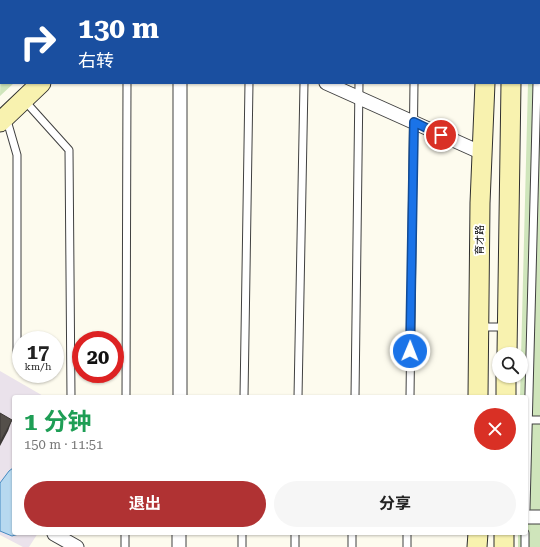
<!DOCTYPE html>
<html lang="zh">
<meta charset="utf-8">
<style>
:root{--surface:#fff;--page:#f6f6f6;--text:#222;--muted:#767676;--accent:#b03233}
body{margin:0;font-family:"Roboto Serif","Noto Sans SC",serif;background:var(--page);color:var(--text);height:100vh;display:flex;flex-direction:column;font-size:15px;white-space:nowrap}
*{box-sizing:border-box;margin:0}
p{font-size:13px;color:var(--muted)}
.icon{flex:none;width:22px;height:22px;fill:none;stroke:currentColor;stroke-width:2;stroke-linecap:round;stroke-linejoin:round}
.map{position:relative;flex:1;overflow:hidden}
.side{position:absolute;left:12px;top:395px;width:516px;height:140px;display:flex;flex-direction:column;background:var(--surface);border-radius:4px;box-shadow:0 1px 3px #0004}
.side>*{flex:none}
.top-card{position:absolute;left:0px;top:0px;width:540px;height:84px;box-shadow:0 1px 3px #0004;background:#1a4fa0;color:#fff;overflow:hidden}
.buttons{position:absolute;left:492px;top:347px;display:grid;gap:8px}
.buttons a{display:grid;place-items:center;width:36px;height:36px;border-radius:50%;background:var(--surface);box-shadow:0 1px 3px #0004;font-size:20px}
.speed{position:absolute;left:12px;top:331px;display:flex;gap:8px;font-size:20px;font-weight:700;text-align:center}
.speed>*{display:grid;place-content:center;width:52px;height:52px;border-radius:50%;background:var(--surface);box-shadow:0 1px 3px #0004;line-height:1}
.speed small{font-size:10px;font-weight:400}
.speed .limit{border:6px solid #d22;background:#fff;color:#111}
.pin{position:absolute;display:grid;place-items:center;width:34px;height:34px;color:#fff;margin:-17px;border:2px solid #fff;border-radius:50%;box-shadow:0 1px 4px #0007}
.me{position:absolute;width:44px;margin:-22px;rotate:1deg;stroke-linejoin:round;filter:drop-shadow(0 0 3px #0008)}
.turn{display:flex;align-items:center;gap:14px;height:84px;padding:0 12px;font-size:18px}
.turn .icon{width:52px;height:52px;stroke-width:2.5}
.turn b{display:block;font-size:28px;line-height:34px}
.round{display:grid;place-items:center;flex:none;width:42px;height:42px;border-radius:21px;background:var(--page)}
.summary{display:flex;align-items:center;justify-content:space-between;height:68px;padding:0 12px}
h1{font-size:24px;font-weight:700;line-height:30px;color:#1e9e55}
.action{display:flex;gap:8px;margin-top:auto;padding:8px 12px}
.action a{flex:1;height:46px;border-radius:24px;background:var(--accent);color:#fff;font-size:16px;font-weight:700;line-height:46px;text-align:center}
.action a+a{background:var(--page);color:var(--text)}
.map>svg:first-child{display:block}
.industrial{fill:#eae2eb}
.green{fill:#cfe5bb}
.water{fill:#b7d9f0;stroke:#458ac1}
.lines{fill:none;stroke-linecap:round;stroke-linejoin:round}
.stream{stroke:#458ac1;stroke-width:3.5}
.lane-casing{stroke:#404040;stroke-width:9}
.street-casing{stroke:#404040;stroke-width:15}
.secondary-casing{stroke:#2f2f2f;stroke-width:21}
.lane{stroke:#fff;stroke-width:7}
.street{stroke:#fff;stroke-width:13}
.secondary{stroke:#f8f2af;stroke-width:19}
.shaded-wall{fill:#3b3734}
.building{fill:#544f4a;stroke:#3b3734}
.route-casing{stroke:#114b97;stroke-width:10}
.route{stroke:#1a73e8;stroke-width:7}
.labels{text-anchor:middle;stroke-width:4;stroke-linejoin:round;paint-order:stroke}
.street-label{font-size:10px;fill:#0d0d0d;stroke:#fff}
</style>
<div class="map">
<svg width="540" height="547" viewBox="0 0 540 547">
<rect width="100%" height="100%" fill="#fdfbee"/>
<!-- industrial -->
<path class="industrial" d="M0 371 45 397H14V533H38L29 547H23L0 535Z"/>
<!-- green -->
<path class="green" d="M531 0H540V547H518V533H526V397H520L528 83H539V1H531Z
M1 52V83H14L0 96Z"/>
<!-- water -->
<path class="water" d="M13 468H14V533H22L12 536 0 531V483L9 471Z"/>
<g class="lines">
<!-- stream -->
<path class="stream" d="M41 1 42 0
M0 39 1 38"/>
<defs>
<path id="lane" d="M360 1V0
M415 1V0
M539 14 540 2
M24 100 69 150 71 397
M6 117 17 155V352
M479 327H507
M126 397 127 83
M244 397 249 83
M298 397 304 83
M355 397 359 83
M410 397 414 83
M526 420H540
M526 509 537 83
M125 547V533
M242 547V533
M295 547V533
M352 547V533
M407 547V533
M525 547V533"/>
<path id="street" d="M152 0 153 1
M326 83 482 153
M180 397V83
M526 517H540
M54 534 77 547
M179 547V533"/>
<path id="secondary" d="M127 1 128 0
M489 1V0
M513 1V0
M0 122 41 83
M507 354 511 83
M478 397 480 203 485 83
M506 397V376
M477 547 478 533
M504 547V533"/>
</defs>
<!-- lane casing -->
<use href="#lane" class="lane-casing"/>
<!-- street casing -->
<use href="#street" class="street-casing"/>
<!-- secondary casing -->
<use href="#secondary" class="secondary-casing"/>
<!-- lane -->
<use href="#lane" class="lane"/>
<!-- street -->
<use href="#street" class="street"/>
<!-- secondary -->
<use href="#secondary" class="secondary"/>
</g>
<!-- shaded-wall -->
<path class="shaded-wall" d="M12 420 8 431 0 446V442Z"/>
<!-- building -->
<path class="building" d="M0 413 12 420 0 442Z"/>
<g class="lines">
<defs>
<path id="route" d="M410 351 414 122 441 135"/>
</defs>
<!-- route casing -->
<use href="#route" class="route-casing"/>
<!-- route -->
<use href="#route" class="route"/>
</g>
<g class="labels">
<!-- street labels -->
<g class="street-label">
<text transform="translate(479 240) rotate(-90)" y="4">育才路</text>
</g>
</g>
</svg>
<div class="buttons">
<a><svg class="icon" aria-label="search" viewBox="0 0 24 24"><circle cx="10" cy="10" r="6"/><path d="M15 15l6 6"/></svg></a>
</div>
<div class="speed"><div>17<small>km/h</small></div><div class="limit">20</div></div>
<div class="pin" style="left:441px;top:135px;background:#d93025"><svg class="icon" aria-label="arrive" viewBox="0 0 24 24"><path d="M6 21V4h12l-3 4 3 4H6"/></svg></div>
<svg class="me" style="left:410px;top:351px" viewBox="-20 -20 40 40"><circle r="17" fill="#1a73e8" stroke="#fff" stroke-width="3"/><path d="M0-11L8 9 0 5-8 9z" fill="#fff"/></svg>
<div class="top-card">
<div class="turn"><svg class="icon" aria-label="right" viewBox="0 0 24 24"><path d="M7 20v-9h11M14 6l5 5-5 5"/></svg><div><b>130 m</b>右转</div></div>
</div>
<section class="side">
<div class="summary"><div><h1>1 分钟</h1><p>150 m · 11:51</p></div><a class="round" style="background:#d93025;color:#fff"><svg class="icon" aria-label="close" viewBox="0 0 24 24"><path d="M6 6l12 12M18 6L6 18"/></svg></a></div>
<div class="action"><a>退出</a><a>分享</a></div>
</section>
</div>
